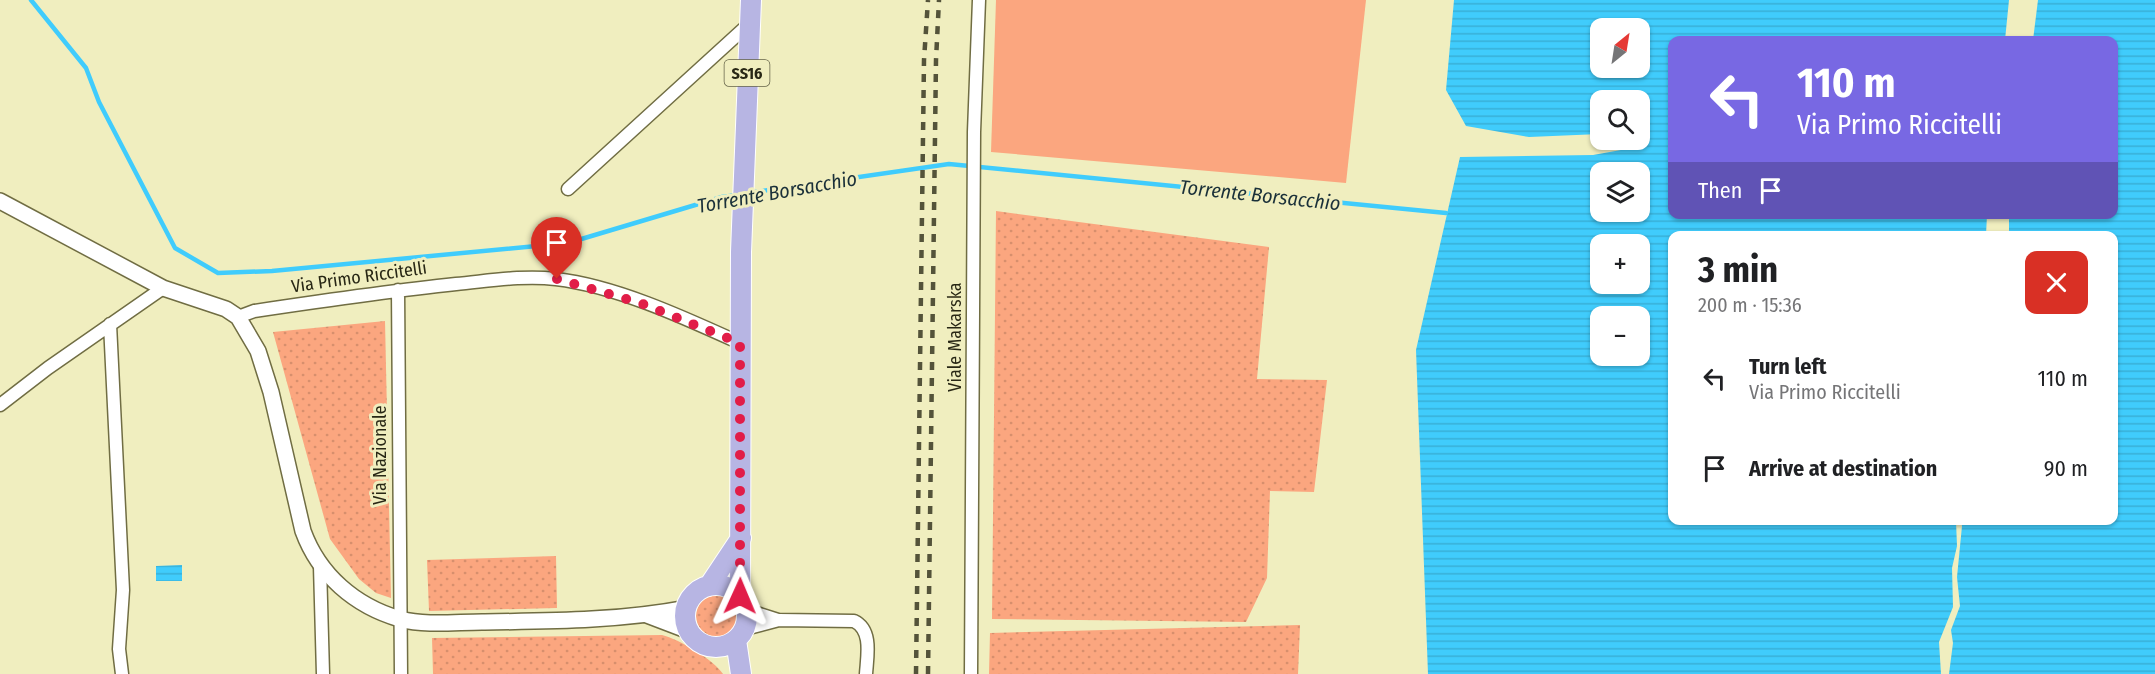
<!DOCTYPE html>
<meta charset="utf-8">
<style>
:root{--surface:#fff;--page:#f6f6f6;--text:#202124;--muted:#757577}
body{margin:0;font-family:"Fira Sans Condensed",sans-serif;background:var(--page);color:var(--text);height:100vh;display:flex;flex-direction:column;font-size:22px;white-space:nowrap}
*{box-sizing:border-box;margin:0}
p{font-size:20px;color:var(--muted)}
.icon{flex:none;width:33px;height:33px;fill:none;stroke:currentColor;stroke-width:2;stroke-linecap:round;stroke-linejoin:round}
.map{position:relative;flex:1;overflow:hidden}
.details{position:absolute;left:1668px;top:231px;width:450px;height:294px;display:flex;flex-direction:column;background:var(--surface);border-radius:12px;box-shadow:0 2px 4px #0004}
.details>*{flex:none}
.banner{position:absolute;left:1668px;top:36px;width:450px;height:183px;border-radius:12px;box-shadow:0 2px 4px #0004;background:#7868e3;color:#fff;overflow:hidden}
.needle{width:39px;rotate:30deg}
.fabs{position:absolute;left:1590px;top:18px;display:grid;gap:12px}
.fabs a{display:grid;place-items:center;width:60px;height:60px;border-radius:12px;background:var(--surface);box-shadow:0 2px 4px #0004;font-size:30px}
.pin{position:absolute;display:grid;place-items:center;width:51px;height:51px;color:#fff;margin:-62px -26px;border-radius:50% 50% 50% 0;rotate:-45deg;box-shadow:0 0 6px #0007}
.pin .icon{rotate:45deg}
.me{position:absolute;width:66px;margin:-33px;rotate:1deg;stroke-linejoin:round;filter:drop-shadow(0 0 4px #0008)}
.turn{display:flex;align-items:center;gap:21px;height:126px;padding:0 30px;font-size:27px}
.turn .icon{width:78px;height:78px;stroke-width:2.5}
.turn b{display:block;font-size:42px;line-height:51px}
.then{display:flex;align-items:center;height:57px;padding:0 30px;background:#0003;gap:12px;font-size:22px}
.round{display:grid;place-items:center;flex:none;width:63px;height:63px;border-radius:12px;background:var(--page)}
.headline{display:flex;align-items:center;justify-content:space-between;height:102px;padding:0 30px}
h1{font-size:36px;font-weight:700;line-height:45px}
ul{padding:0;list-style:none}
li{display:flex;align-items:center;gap:18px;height:90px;padding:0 30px}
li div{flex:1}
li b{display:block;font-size:22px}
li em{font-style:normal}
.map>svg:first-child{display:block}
.grass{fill:url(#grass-dots)}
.park{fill:#fba67f}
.water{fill:url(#water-rules);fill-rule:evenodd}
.pier{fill:#f0eebf}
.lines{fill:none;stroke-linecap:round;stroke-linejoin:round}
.stream{stroke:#40ccfc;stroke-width:4.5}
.minor-casing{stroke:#706d43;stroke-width:15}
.tertiary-casing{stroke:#706d43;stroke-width:18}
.primary-casing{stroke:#fff;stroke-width:22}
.minor{stroke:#fff;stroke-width:12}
.tertiary{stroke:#fff;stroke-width:15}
.primary{stroke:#b7b5e3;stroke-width:20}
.rail{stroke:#54533a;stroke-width:4.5;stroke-dasharray:8 8;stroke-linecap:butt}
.route{stroke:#e11d48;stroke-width:10;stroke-dasharray:0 18}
.labels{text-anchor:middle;stroke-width:6;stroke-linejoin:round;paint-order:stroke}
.shield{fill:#f0eebf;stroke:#646348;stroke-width:1.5}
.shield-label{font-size:16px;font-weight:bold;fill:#282715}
.street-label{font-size:18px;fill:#282715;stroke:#f0eebf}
.water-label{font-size:20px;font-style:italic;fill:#1a3039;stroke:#f0eebf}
</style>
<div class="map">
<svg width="2155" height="674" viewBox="0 0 2155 674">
<defs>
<pattern id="grass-dots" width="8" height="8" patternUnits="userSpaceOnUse" patternTransform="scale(1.5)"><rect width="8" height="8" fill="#fba67f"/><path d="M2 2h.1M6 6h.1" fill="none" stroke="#d78f6d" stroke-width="1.8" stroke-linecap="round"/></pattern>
<pattern id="water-rules" width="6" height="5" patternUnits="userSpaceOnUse" patternTransform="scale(1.5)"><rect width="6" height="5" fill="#40ccfc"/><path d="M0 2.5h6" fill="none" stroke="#38afd7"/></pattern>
</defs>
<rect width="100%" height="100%" fill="#f0eebf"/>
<!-- grass -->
<path class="grass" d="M996 211 1269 247 1257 379 1327 380 1314 492 1270 491 1267 578 1246 622 992 619Z
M385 321 391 598 376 593 359 579 330 539 273 332Z
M556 556 557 608 429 611 427 560Z
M696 616a21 21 0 1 1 42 0a21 21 0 1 1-42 0Z
M1300 625 1298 674H989L990 633Z
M662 635C679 639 714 660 723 674H433L432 638Z"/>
<!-- park -->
<path class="park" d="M996 0H1366L1346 183 991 152Z"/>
<!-- water -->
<path class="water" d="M1454 0H2155V674H1428L1416 350 1460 157 1593 155 1632 148 1634 141 1630 140H1640V100H1600V134L1529 137 1466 126 1446 90ZM1600 28H1640V68H1600ZM1672 40H2114V214H1672ZM1600 172H1640V212H1600ZM1672 236H2114V520H1672ZM1600 244H1640V284H1600ZM1600 316H1640V356H1600Z
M182 565V581H156V566Z"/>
<!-- pier -->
<path class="pier" d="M2009 0H2038L2033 40H2005Z
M1987 215H2009V235H1986Z
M1956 521H1961L1962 526 1957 577 1960 606 1951 630 1953 643 1949 674H1941L1939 642 1953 607 1952 568 1957 546Z"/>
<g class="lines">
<!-- stream -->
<path class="stream" d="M31 0 86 68 99 102 175 248 218 273 272 271 568 243 722 197 737 195
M748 193 949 164 1446 213"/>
<defs>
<path id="minor" d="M568 189 749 24
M398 290 401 674
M238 317 254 311C321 301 389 291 456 284 489 281 523 275 556 279 616 286 685 318 740 343
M110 324 123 590 119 649 122 674
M0 405 48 368 163 288
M320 566 323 674
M747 610 778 620
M745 629 779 620 854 621C873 630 867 657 866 674
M971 674 974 132 979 0"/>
<path id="tertiary" d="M0 201 163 288 226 309 238 317 258 351 271 392 303 531C319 575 355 606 400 619 426 626 456 622 482 622 551 621 619 621 687 608
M647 615 689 631"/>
<path id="primary" d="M685 616a31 31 0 1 1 62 0a31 31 0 1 1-62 0Z
M709 586 741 538
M740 596 741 252 751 0
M736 640 741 674"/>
</defs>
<!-- minor casing -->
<use href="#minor" class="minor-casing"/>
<!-- tertiary casing -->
<use href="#tertiary" class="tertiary-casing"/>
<!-- primary casing -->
<use href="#primary" class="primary-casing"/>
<!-- minor -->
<use href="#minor" class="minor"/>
<!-- tertiary -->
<use href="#tertiary" class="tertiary"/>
<!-- primary -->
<use href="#primary" class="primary"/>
<!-- rail -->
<path class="rail" d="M916 674 924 60 928 0
M928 674 936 60 939 0"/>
</g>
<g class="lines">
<!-- route -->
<path class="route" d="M557 279 640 303 740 343V596"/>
</g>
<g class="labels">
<!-- shield labels -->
<rect class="shield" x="724.5" y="60" width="45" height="26" rx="4.5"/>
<g class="shield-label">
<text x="747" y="79">SS16</text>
</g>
<!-- street labels -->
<g class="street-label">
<text transform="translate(359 277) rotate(-8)" y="6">Via Primo Riccitelli</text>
<text transform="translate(955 337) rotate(-90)" y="6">Viale Makarska</text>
<text transform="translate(380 455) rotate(-90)" y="6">Via Nazionale</text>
</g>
<!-- water labels -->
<g class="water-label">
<text transform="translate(777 192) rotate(-10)" y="7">Torrente Borsacchio</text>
<text transform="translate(1260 195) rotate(6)" y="7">Torrente Borsacchio</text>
</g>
</g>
</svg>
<div class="fabs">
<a><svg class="needle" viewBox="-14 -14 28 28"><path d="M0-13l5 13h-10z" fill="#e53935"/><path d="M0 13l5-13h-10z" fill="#757577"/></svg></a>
<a><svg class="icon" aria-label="search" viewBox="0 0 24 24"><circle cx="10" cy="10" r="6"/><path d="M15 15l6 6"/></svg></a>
<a><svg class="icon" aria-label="layers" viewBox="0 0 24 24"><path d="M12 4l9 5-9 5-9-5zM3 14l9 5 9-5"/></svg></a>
<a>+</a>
<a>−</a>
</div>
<div class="pin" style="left:557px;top:279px;background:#d93025"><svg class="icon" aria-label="arrive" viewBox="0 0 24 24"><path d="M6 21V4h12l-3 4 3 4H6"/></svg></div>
<svg class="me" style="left:740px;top:596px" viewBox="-20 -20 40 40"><path d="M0-17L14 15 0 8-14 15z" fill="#e11d48" stroke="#fff" stroke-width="4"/></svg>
<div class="banner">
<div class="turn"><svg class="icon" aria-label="left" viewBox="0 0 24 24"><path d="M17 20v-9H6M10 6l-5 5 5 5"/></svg><div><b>110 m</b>Via Primo Riccitelli</div></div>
<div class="then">Then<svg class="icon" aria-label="arrive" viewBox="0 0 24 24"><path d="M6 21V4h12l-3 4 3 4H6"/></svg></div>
</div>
<section class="details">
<div class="headline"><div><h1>3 min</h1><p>200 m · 15:36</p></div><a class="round" style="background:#d93025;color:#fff"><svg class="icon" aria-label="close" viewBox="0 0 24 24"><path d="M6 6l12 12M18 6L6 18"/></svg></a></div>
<ul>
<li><svg class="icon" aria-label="left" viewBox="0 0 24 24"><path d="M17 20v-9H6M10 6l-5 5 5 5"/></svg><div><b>Turn left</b><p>Via Primo Riccitelli</p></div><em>110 m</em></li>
<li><svg class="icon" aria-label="arrive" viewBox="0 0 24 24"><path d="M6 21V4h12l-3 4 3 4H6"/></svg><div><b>Arrive at destination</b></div><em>90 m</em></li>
</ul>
</section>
</div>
